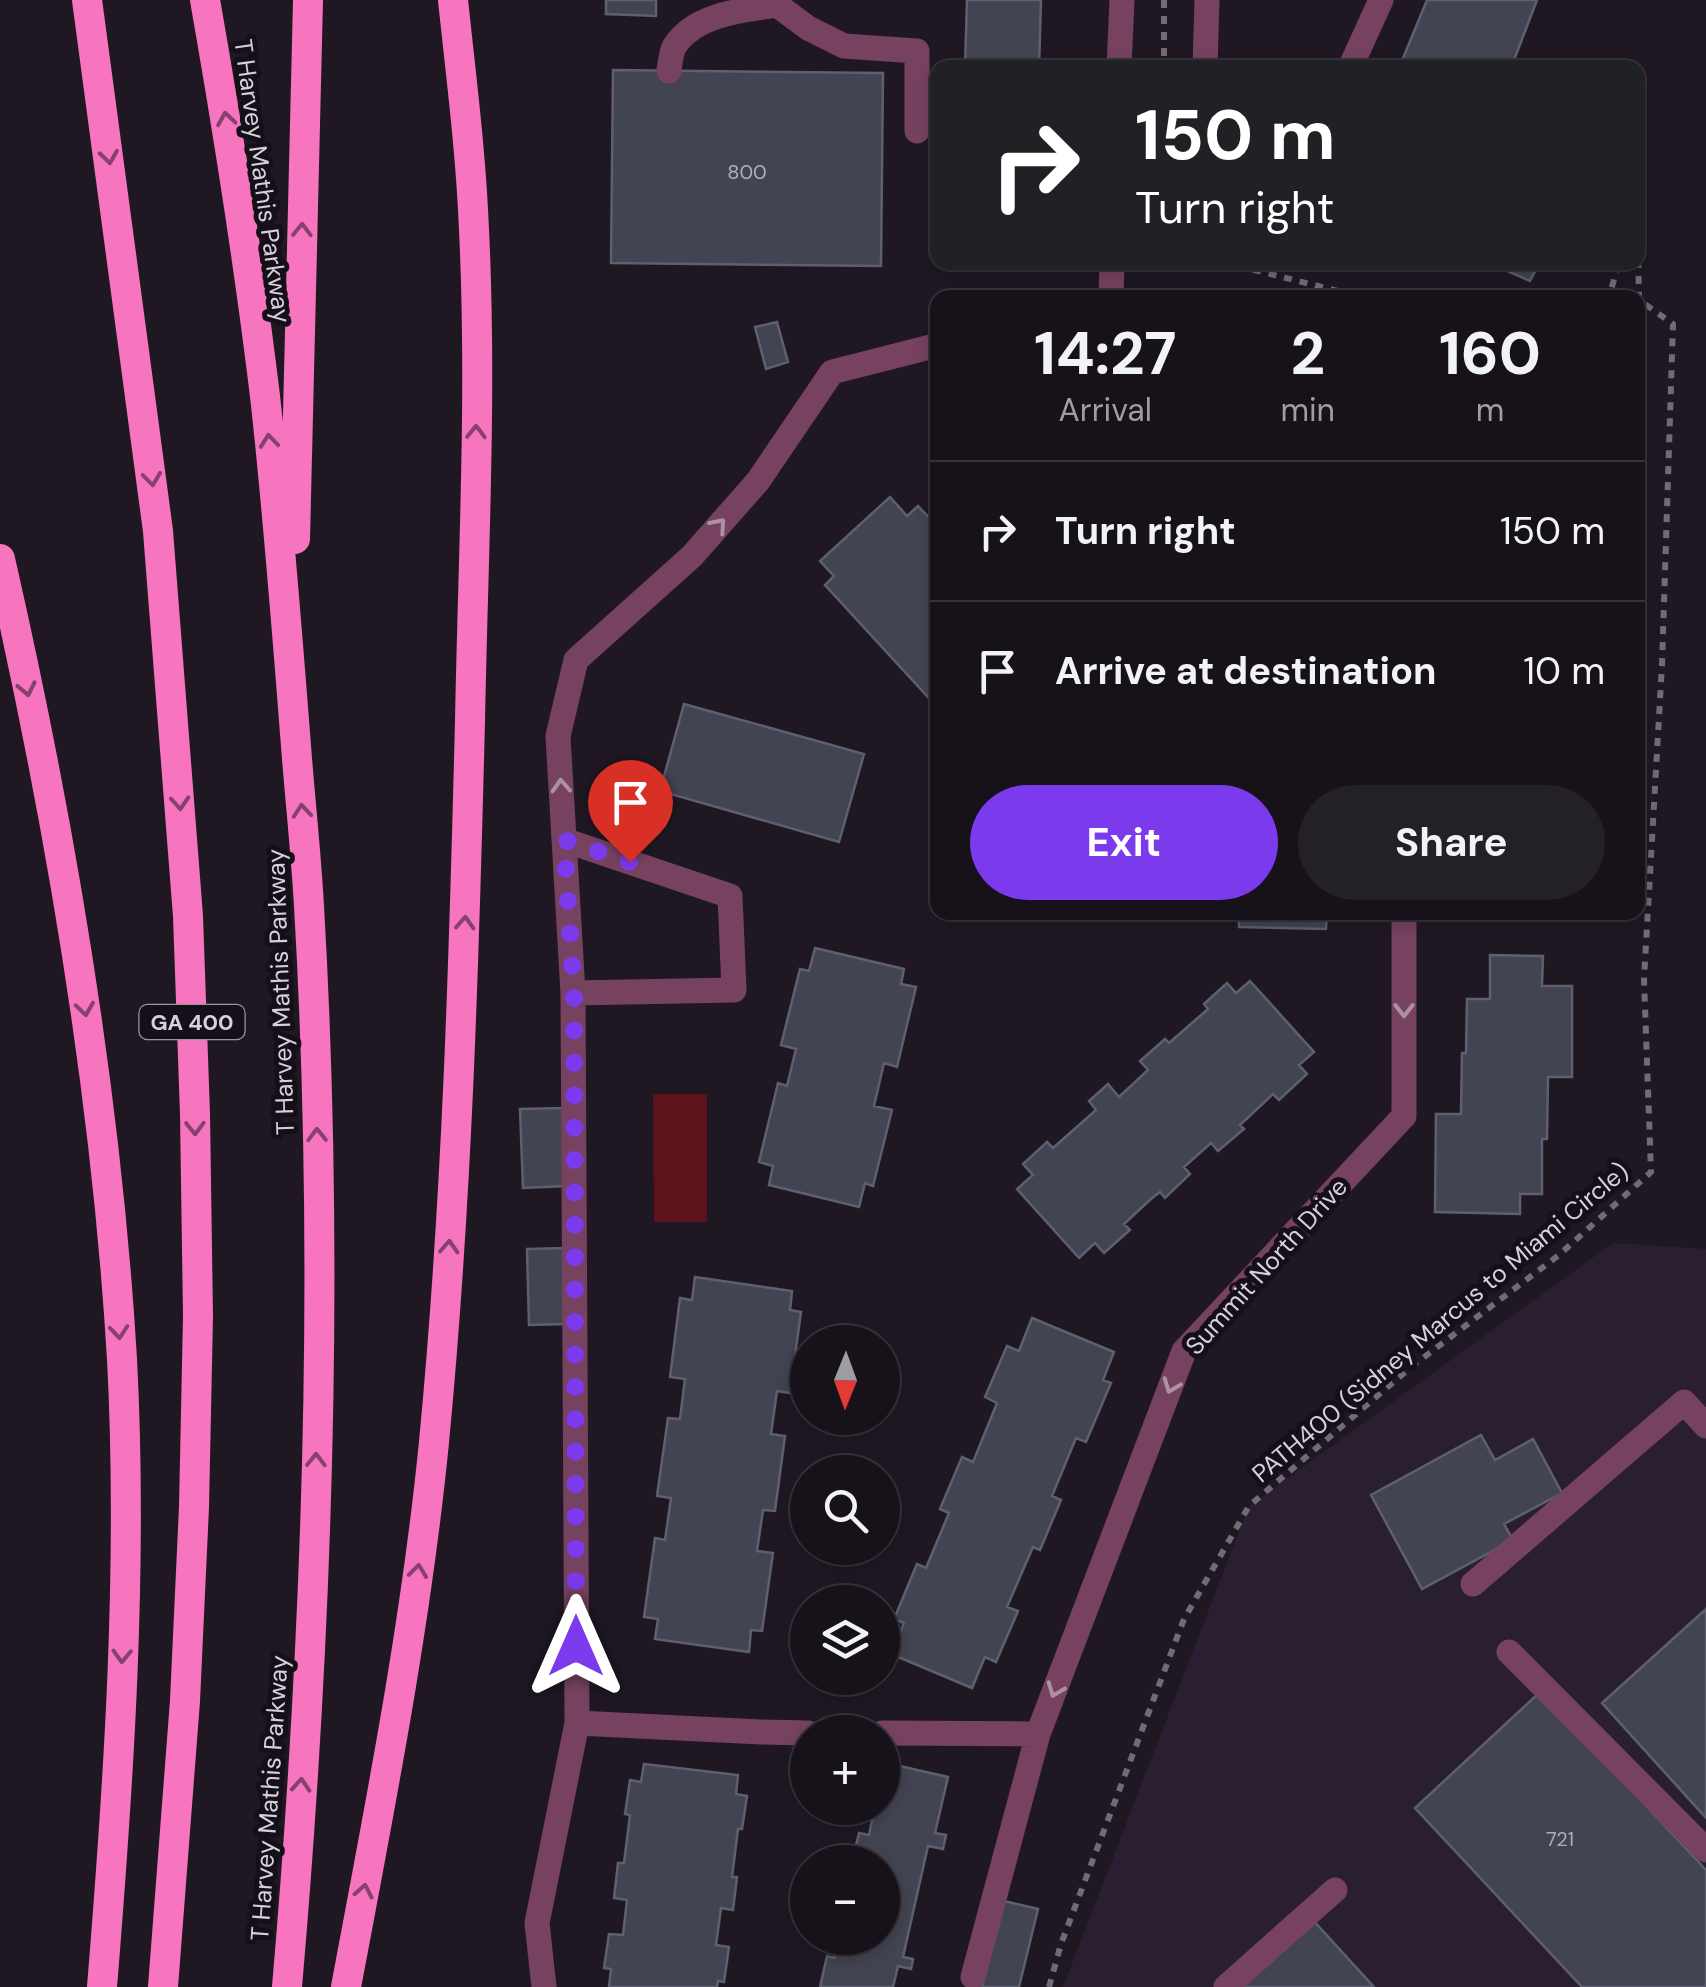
<!DOCTYPE html>
<meta charset="utf-8">
<style>
:root{--surface:#17121a;--page:#242027;--text:#f1f3f6;--muted:#9e9ea2;--line:#363239;--accent:#7c3aed}
body{margin:0;font-family:"DM Sans",sans-serif;background:var(--page);color:var(--text);height:100vh;display:flex;flex-direction:column;font-size:38px;white-space:nowrap}
*{box-sizing:border-box;margin:0}
p{font-size:32px;color:var(--muted)}
.icon{flex:none;width:55px;height:55px;fill:none;stroke:currentColor;stroke-width:2;stroke-linecap:round;stroke-linejoin:round}
.map{position:relative;flex:1;overflow:hidden}
.details{position:absolute;left:930px;top:290px;width:715px;height:630px;display:flex;flex-direction:column;background:var(--surface);border-radius:20px;box-shadow:0 5px 15px #0003,0 0 0 2px var(--line)}
.details>*{flex:none}
.guide{position:absolute;left:930px;top:60px;width:715px;height:210px;border-radius:20px;box-shadow:0 5px 15px #0003,0 0 0 2px var(--line);background:#202124;color:#fff;overflow:hidden}
.needle{width:65px;rotate:181deg}
.fabs{position:absolute;left:790px;top:1325px;display:grid;gap:20px}
.fabs a{display:grid;place-items:center;width:110px;height:110px;border-radius:50%;background:var(--surface);box-shadow:0 5px 15px #0003,0 0 0 2px var(--line);font-size:50px}
.pin{position:absolute;display:grid;place-items:center;width:85px;height:85px;color:#fff;margin:-102px -42px;border-radius:50% 50% 50% 0;rotate:-45deg;box-shadow:0 0 10px #0007}
.pin .icon{rotate:45deg}
.me{position:absolute;width:110px;margin:-55px;rotate:0deg;stroke-linejoin:round;filter:drop-shadow(0 0 8px #0008)}
.turn{display:flex;align-items:center;gap:35px;height:210px;padding:0 40px;font-size:45px}
.turn .icon{width:130px;height:130px;stroke-width:2.5}
.turn b{display:block;font-size:70px;line-height:85px}
.eta{display:flex;justify-content:space-evenly;align-items:center;height:170px;text-align:center}
.eta b{font-size:60px;font-weight:700;line-height:70px}
.cta{display:flex;gap:20px;margin-top:auto;padding:20px 40px}
.cta a{flex:1;height:115px;border-radius:60px;background:var(--accent);color:#fff;font-size:40px;font-weight:700;line-height:115px;text-align:center}
.cta a+a{background:var(--page);color:var(--text)}
ul{padding:0;list-style:none}
li{display:flex;align-items:center;gap:30px;height:140px;padding:0 40px;border-top:2px solid var(--line)}
li div{flex:1}
li b{display:block;font-size:38px}
li em{font-style:normal}
.map>svg:first-child{display:block}
.built{fill:#291f30}
.green{fill:#5d1319}
.building{fill:#424451;stroke:#5d606e;stroke-width:2.5}
.lines{fill:none;stroke-linecap:round;stroke-linejoin:round}
.path{stroke:#716b75;stroke-width:6;stroke-dasharray:8 8;stroke-linecap:butt}
.minor{stroke:#76425f;stroke-width:25}
.highway{stroke:#f774bf;stroke-width:30}
.oneway{stroke:#86426c}
.oneway2{stroke:#ab91a2}
.route{stroke:#7c3aed;stroke-width:18;stroke-dasharray:0 32.4}
.labels{text-anchor:middle;stroke-width:10;stroke-linejoin:round;paint-order:stroke}
.number-label{font-size:20px;fill:#b1aeb7}
.shield{fill:#150f19;stroke:#9c979f;stroke-width:2.5}
.shield-label{font-size:22px;font-weight:bold;fill:#d6d1d9}
.street-label{font-size:25px;fill:#d6d1d9;stroke:#150f19}
</style>
<div class="map">
<svg width="1706" height="1987" viewBox="0 0 1706 1987">
<rect width="100%" height="100%" fill="#1f1823"/>
<!-- built -->
<path class="built" d="M1613 1243 1706 1249V1987H1063L1249 1506Z"/>
<!-- green -->
<path class="green" d="M653 1094H707V1222H654Z"/>
<!-- building -->
<path class="building" d="M606 0H656V16L606 14Z
M967 0H1041L1039 68H965Z
M1427 0H1537L1511 68H1399Z
M613 70 883 73 881 266 611 263Z
M1487 262H1540L1530 281Z
M777 322 788 362 766 369 755 327Z
M890 497 907 516 918 506 938 527V708L825 585 834 576 820 561Z
M684 704 864 754 839 842 660 791Z
M1239 912H1327L1326 929 1239 927Z
M815 948 904 969 901 984 916 987 897 1067 884 1063 874 1106 892 1110 873 1186 865 1183 859 1207 769 1185 773 1166 759 1162 778 1083 787 1086 796 1049 781 1045 800 969 809 971Z
M1490 955 1543 956 1542 986H1572V1077H1548L1547 1139H1542V1194H1520V1214L1435 1212 1436 1114H1461L1462 1053H1466L1467 999H1490Z
M1250 981 1314 1052 1299 1065 1307 1074 1279 1100 1273 1094 1240 1125 1244 1129 1218 1151 1211 1143 1184 1167 1190 1174 1165 1198 1160 1192 1152 1198 1124 1224 1130 1230 1104 1253 1095 1243 1079 1258 1017 1189 1033 1175 1023 1164 1047 1142 1053 1148 1096 1110 1089 1101 1108 1084 1119 1097 1148 1070 1140 1061 1165 1039 1169 1043 1208 1009 1204 1004 1227 983 1236 993Z
M564 1108 566 1186 523 1188 520 1109Z
M565 1248 567 1324 529 1325 527 1249Z
M695 1277 792 1291 790 1310 801 1312 790 1393 777 1391 771 1434 785 1436 775 1511 763 1510 757 1551 773 1553 762 1631 751 1630 749 1652 655 1639 658 1619 644 1617 655 1538 665 1540 671 1498 657 1496 668 1418 680 1419 685 1379 670 1377 680 1298 692 1300Z
M1032 1318 1114 1352 1103 1380 1111 1383 1086 1442 1076 1438 1052 1496 1061 1500 1040 1550 1033 1547 1007 1607 1018 1611 996 1662 985 1657 972 1688 891 1654 904 1623 894 1619 917 1564 926 1568 949 1513 940 1509 962 1457 973 1462 997 1403 985 1397 1007 1346 1019 1351Z
M1481 1435 1495 1460 1533 1439 1562 1493 1504 1524 1513 1540 1422 1589 1371 1495Z
M1706 1609V1818L1602 1703Z
M1540 1692 1706 1870V1987H1582L1415 1808Z
M882 1762 948 1777 935 1833 946 1835 943 1849 928 1846 903 1957 913 1959 911 1969 898 1966 893 1987H820L827 1956 834 1958 839 1938H882V1862H852L859 1833 869 1835 873 1815 868 1814 869 1808H882Z
M644 1764 738 1775 736 1794 747 1796 742 1829H738L732 1877H737L733 1910 721 1908 716 1945 729 1947 724 1982 718 1981 717 1987H609L611 1969 604 1968 609 1934 623 1935 627 1900 614 1898 618 1863H624L630 1815 625 1814 630 1780 641 1782Z
M1004 1901 1038 1909 1019 1987H982Z
M1312 1919 1374 1987H1237Z"/>
<g class="lines">
<!-- path -->
<path class="path" d="M1164 0V68
M1222 262 1342 292 1442 298
M1583 298 1611 290 1619 262
M1049 1987 1061 1944 1184 1619 1249 1506 1411 1367 1559 1255 1651 1172 1644 979 1662 665 1673 324 1639 300 1638 242"/>
<!-- minor -->
<path class="minor" d="M776 0 777 5 808 28 844 46 917 51V131
M1119 68 1122 0
M1205 68 1207 0
M1350 68 1381 0
M669 71C670 64 671 53 674 47 694 14 743 10 777 5
M1111 298 1112 262
M564 840 730 896 734 990 573 993
M1473 1584 1684 1402 1706 1426
M1509 1652 1706 1850
M577 1723 761 1732 808 1733
M882 1733 1038 1734
M973 1977 1038 1734 1184 1351 1404 1116V912
M544 1987 537 1923 577 1723 573 993 558 736 576 660 692 556 758 481 832 372 938 345
M1226 1987 1335 1890"/>
<!-- highway -->
<path class="highway" d="M87 0 158 531 188 916 195 1114 198 1316 194 1507 185 1701 163 1987
M205 0C228 131 249 264 265 396 278 512 287 629 296 746 300 799 306 852 309 906 330 1265 318 1629 287 1987
M295 539 308 0
M0 559C60 822 106 1090 122 1359 133 1568 119 1779 102 1987
M346 1987C380 1806 416 1625 434 1442 457 1203 464 962 470 721 473 558 482 393 474 230 471 153 461 76 453 0"/>
</g>
<!-- one-way arrows -->
<defs><path id="oneway-chevron" d="M-2-3.5L2.5 0L-2 3.5" fill="none" stroke-width="1.6" stroke-linecap="round" stroke-linejoin="round" transform="scale(2.5)"/></defs>
<g class="oneway">
<use href="#oneway-chevron" transform="translate(226 119) rotate(-99)"/>
<use href="#oneway-chevron" transform="translate(109 157) rotate(82)"/>
<use href="#oneway-chevron" transform="translate(302 230) rotate(-89)"/>
<use href="#oneway-chevron" transform="translate(476 432) rotate(-89)"/>
<use href="#oneway-chevron" transform="translate(269 441) rotate(-96)"/>
<use href="#oneway-chevron" transform="translate(152 479) rotate(83)"/>
<use href="#oneway-chevron" transform="translate(27 689) rotate(78)"/>
<use href="#oneway-chevron" transform="translate(180 803) rotate(86)"/>
<use href="#oneway-chevron" transform="translate(302 811) rotate(-95)"/>
<use href="#oneway-chevron" transform="translate(465 923) rotate(-87)"/>
<use href="#oneway-chevron" transform="translate(85 1009) rotate(82)"/>
<use href="#oneway-chevron" transform="translate(195 1128) rotate(89)"/>
<use href="#oneway-chevron" transform="translate(317 1135) rotate(-91)"/>
<use href="#oneway-chevron" transform="translate(449 1247) rotate(-87)"/>
<use href="#oneway-chevron" transform="translate(119 1332) rotate(85)"/>
<use href="#oneway-chevron" transform="translate(316 1460) rotate(-89)"/>
<use href="#oneway-chevron" transform="translate(418 1571) rotate(-83)"/>
<use href="#oneway-chevron" transform="translate(122 1656) rotate(92)"/>
<use href="#oneway-chevron" transform="translate(301 1785) rotate(-86)"/>
<use href="#oneway-chevron" transform="translate(364 1891) rotate(-79)"/>
</g>
<g class="oneway2">
<use href="#oneway-chevron" transform="translate(719 525) rotate(-49)"/>
<use href="#oneway-chevron" transform="translate(561 786) rotate(-93)"/>
<use href="#oneway-chevron" transform="translate(1404 1010) rotate(90)"/>
<use href="#oneway-chevron" transform="translate(1171 1386) rotate(111)"/>
<use href="#oneway-chevron" transform="translate(1055 1690) rotate(111)"/>
</g>
<g class="lines">
<!-- route -->
<path class="route" d="M576 1646 574 993 564 840 630 862"/>
</g>
<g class="labels">
<!-- number labels -->
<g class="number-label">
<text x="747" y="179">800</text>
<text x="1560" y="1846">721</text>
</g>
<!-- shield labels -->
<rect class="shield" x="139.5" y="1005" width="105" height="34" rx="8"/>
<g class="shield-label">
<text x="192" y="1030">GA 400</text>
</g>
<!-- street labels -->
<g class="street-label">
<text transform="translate(263 181) rotate(82)" y="9">T Harvey Mathis Parkway</text>
<text transform="translate(280 992) rotate(-92)" y="9">T Harvey Mathis Parkway</text>
<text transform="translate(1266 1266) rotate(-48)" y="9">Summit North Drive</text>
<text transform="translate(1440 1322) rotate(-40)" y="9">PATH400 (Sidney Marcus to Miami Circle)</text>
<text transform="translate(269 1798) rotate(-86)" y="9">T Harvey Mathis Parkway</text>
</g>
</g>
</svg>
<div class="fabs">
<a><svg class="needle" viewBox="-14 -14 28 28"><path d="M0-13l5 13h-10z" fill="#e53935"/><path d="M0 13l5-13h-10z" fill="#9e9ea2"/></svg></a>
<a><svg class="icon" aria-label="search" viewBox="0 0 24 24"><circle cx="10" cy="10" r="6"/><path d="M15 15l6 6"/></svg></a>
<a><svg class="icon" aria-label="layers" viewBox="0 0 24 24"><path d="M12 4l9 5-9 5-9-5zM3 14l9 5 9-5"/></svg></a>
<a>+</a>
<a>−</a>
</div>
<div class="pin" style="left:630px;top:862px;background:#d93025"><svg class="icon" aria-label="arrive" viewBox="0 0 24 24"><path d="M6 21V4h12l-3 4 3 4H6"/></svg></div>
<svg class="me" style="left:576px;top:1646px" viewBox="-20 -20 40 40"><path d="M0-17L14 15 0 8-14 15z" fill="#7c3aed" stroke="#fff" stroke-width="4"/></svg>
<div class="guide">
<div class="turn"><svg class="icon" aria-label="right" viewBox="0 0 24 24"><path d="M7 20v-9h11M14 6l5 5-5 5"/></svg><div><b>150 m</b>Turn right</div></div>
</div>
<section class="details">
<div class="eta">
<div><b>14:27</b><p>Arrival</p></div>
<div><b>2</b><p>min</p></div>
<div><b>160</b><p>m</p></div>
</div>
<ul>
<li><svg class="icon" aria-label="right" viewBox="0 0 24 24"><path d="M7 20v-9h11M14 6l5 5-5 5"/></svg><div><b>Turn right</b></div><em>150 m</em></li>
<li><svg class="icon" aria-label="arrive" viewBox="0 0 24 24"><path d="M6 21V4h12l-3 4 3 4H6"/></svg><div><b>Arrive at destination</b></div><em>10 m</em></li>
</ul>
<div class="cta"><a>Exit</a><a>Share</a></div>
</section>
</div>
